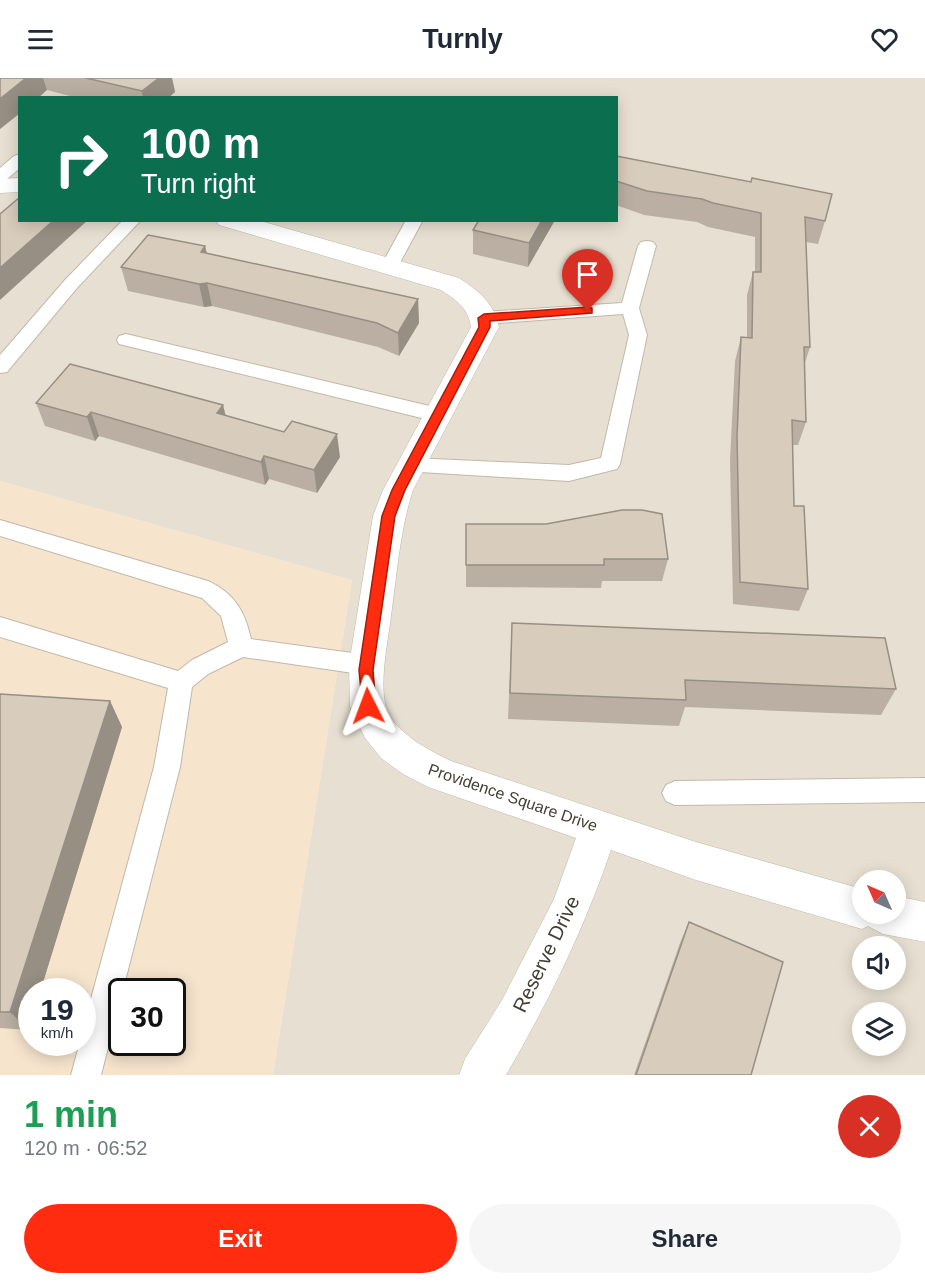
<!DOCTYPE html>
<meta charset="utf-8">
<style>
:root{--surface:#fff;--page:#f6f6f7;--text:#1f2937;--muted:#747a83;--accent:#ff2c0f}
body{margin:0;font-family:Helvetica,sans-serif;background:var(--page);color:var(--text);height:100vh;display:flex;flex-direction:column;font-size:22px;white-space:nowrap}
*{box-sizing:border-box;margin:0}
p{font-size:20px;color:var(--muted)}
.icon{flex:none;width:33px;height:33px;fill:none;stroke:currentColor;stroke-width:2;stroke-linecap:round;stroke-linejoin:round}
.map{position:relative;height:997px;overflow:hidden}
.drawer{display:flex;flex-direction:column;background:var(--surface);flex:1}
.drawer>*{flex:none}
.banner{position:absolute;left:18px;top:18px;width:600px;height:126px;border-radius:0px;box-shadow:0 3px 15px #0003;background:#0b6e4f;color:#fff;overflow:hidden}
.needle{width:39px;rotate:315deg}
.controls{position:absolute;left:852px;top:792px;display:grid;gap:12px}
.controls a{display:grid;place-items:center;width:54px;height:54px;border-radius:50%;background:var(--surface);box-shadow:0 3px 15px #0003;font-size:30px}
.speed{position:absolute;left:18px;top:900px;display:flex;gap:12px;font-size:30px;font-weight:700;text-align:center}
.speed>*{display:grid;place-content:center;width:78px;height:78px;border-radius:50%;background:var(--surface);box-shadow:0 3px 15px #0003;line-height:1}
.speed small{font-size:15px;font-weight:400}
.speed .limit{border:3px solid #111;border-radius:9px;background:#fff;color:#111}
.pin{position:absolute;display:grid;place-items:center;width:51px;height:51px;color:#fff;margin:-62px -26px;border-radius:50% 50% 50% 0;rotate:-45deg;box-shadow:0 0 6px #0007}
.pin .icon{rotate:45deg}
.me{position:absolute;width:66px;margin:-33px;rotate:357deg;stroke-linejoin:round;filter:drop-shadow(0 0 4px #0008)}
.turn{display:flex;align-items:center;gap:21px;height:126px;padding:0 24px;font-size:27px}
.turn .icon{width:78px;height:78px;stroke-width:2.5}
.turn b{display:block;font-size:42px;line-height:51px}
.round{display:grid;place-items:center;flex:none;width:63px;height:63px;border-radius:32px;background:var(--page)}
.summary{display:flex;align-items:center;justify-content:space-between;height:102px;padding:0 24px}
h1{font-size:36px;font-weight:700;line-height:45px;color:#1e9e55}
.primary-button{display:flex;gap:12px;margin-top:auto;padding:12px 24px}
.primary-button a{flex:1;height:69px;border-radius:36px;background:var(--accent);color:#fff;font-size:24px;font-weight:700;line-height:69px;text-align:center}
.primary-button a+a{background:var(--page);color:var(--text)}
header{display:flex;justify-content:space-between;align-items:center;height:78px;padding:0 24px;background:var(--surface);font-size:27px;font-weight:700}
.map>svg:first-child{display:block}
.residential{fill:#e7e0d2;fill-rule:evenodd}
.commercial{fill:#f6e4cd;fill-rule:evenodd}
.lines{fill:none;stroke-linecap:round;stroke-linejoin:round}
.lane-casing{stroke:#c1b8a9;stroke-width:2}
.street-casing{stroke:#c1b8a9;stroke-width:1}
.lane{fill:#fff;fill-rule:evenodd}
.street{fill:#fff;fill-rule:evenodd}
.wall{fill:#baafa2}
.shaded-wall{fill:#978f84}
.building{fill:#d8ccbc;stroke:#978f84;stroke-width:1.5}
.route{fill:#ff2c0f;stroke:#a61d0a;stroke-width:1.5}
.labels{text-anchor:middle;stroke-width:4.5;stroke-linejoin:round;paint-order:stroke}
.street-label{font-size:16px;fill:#453e34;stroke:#fff}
.near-street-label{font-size:20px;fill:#453e34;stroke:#fff}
</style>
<header><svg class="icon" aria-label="menu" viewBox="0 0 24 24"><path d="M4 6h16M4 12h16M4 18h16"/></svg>Turnly<svg class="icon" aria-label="heart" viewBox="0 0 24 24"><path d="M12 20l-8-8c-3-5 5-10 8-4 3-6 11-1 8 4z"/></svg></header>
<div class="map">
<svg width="925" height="997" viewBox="0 0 925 997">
<rect width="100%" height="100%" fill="#f3eee4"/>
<!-- residential -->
<path class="residential" d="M0 0H925V997H273L352 502 0 403ZM20 20H616V142H20ZM862 802H896V836H862ZM862 868H896V902H862ZM862 934H896V968H862Z"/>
<!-- commercial -->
<path class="commercial" d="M0 403 352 502 273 997H0ZM32 914H82V964H32ZM122 914H172V964H122Z"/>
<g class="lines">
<defs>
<path id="lane" d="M20 76V90L6 102 0 104V90L14 78Z
M123 142H141L77 210 7 294 0 295V277L65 202Z
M406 142H423L396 192H384L381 188Z
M647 163 653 164 656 168 639 230 647 257 620 386 617 391 569 403 404 393 401 388 404 383 411 380 569 387 601 380 629 257 623 236 484 246 477 244 475 240 477 236 484 234 622 225 638 168 641 164Z
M126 256 438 330 445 332 448 337 445 342 438 344 119 266 117 262 119 258Z
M0 442 208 503C234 515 245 533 251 561L367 577 375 580 379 587 375 594 367 597 243 579 208 596 192 609 180 689 101 997H71L80 964H82V954L154 689 168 610 0 559V539L178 593 192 582 228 564 221 538 202 520 0 458Z
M925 700V724L675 727 666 723 662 715 666 707 675 703Z"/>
<path id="street" d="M20 100V114L0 115V101Z
M216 142H257L459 200C479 213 494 225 499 249L413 412C400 452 397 495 391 538 388 563 379 605 386 629 393 654 430 673 451 683L696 764 862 811V836H896V818L925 824V864L883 856 868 848 862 851 696 802 611 772C584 851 548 925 506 997H459L465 981 502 922 554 821 576 760 428 709 403 696 381 680 365 660 350 629 349 587 373 438 383 412 471 249C468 229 457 223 441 212L219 147Z"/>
</defs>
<!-- lane casing -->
<use href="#lane" class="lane-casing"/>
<!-- street casing -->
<use href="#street" class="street-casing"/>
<!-- lane -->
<use href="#lane" class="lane"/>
<!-- street -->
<use href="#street" class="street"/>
</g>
<!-- wall -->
<path class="wall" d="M0 0H172L175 14 168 20H78L47 12 20 20V35L0 51Z
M616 78 825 143 818 166 806 164 810 269 805 285 806 344 798 367H792L794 428 808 511 799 533 733 526 730 382 735 283 741 259 747 260V217L753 194H755V159L708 149 697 144 644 137 616 127Z
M555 142 528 189 473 176V152Z
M205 168 207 175 418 221 419 245 399 278 378 269 212 228 204 229 128 213 121 189Z
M36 325 223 327 226 338 340 379 317 415 269 401 265 407 99 358 95 363 45 348Z
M466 446 668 481 662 503H602L601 510 466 509Z
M512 545 896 611 881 637 685 629 679 648 508 641Z
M0 616 110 623 122 649 40 914H32V943L29 952 0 950Z
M689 844 751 997H634L680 865Z"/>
<!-- shaded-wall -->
<path class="shaded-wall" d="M26 0H43L47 12 38 20H20V35L0 51V21Z
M159 0H172L175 14 168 20H143L142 13Z
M54 142H88L0 222V190Z
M542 142H555L528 189 529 165Z
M205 168 210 192 201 174Z
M207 205 212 228 204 229 199 206Z
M418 221 419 245 399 278 398 255Z
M223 327 228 350 217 335Z
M91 334 99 358 95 363 87 339Z
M337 356 340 379 317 415 314 392Z
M264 378 269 401 265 407 261 384Z
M110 623 122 649 40 914H32V943L29 952 10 934Z"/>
<!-- building -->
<path class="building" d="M0 0H26L0 21Z
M86 0H159L142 13Z
M616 78 751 104 752 100 832 116 825 143 805 139 810 269H804L806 344 792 342 794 428H804L808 511 740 504 737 359 741 259 752 260 753 194H761V135L713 125 702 121 647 113 616 103Z
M20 119V142H54L0 190V136Z
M479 142H542L529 165 473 152Z
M148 157 205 168 201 174 418 221 398 255 377 245 207 205 199 206 121 189Z
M70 286 223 327 217 335 284 354 292 343 337 356 314 392 264 378 261 384 91 334 87 339 36 325Z
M622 432H642L662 436 668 481H604V487H466V446H546Z
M512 545 885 560 896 611 685 602 686 622 510 615Z
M0 616 110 623 10 934H0Z
M689 844 783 884 751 997H636Z"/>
<!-- route -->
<path class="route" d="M588 229 592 230V235L490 243V249L405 412 395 438 373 592 376 628 373 633 368 635 363 633 359 592 382 438 392 412 479 249 478 240 484 236Z"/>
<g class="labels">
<!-- street labels -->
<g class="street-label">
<text transform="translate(513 719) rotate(19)" y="6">Providence Square Drive</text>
</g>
<!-- near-street labels -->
<g class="near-street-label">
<text transform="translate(546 876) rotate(-64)" y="7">Reserve Drive</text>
</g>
</g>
</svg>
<div class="controls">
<a><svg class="needle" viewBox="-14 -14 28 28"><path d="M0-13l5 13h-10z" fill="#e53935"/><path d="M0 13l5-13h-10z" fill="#747a83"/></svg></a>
<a><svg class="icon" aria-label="sound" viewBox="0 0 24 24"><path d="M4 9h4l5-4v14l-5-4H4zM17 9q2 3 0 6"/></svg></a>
<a><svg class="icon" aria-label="layers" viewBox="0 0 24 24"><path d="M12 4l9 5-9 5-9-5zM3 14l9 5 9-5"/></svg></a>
</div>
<div class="speed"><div>19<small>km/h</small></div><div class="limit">30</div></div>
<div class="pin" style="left:588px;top:233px;background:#d93025"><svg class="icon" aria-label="arrive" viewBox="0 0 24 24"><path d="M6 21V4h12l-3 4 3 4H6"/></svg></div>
<svg class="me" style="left:368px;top:628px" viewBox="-20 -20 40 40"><path d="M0-17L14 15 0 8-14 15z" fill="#ff2c0f" stroke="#fff" stroke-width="4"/></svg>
<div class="banner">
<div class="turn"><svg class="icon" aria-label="right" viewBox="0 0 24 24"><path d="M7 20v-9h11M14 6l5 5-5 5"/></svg><div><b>100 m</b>Turn right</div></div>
</div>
</div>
<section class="drawer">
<div class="summary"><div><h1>1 min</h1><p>120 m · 06:52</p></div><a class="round" style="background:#d93025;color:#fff"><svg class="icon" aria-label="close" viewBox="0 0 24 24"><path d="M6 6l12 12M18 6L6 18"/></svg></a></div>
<div class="primary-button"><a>Exit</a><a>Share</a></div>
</section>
